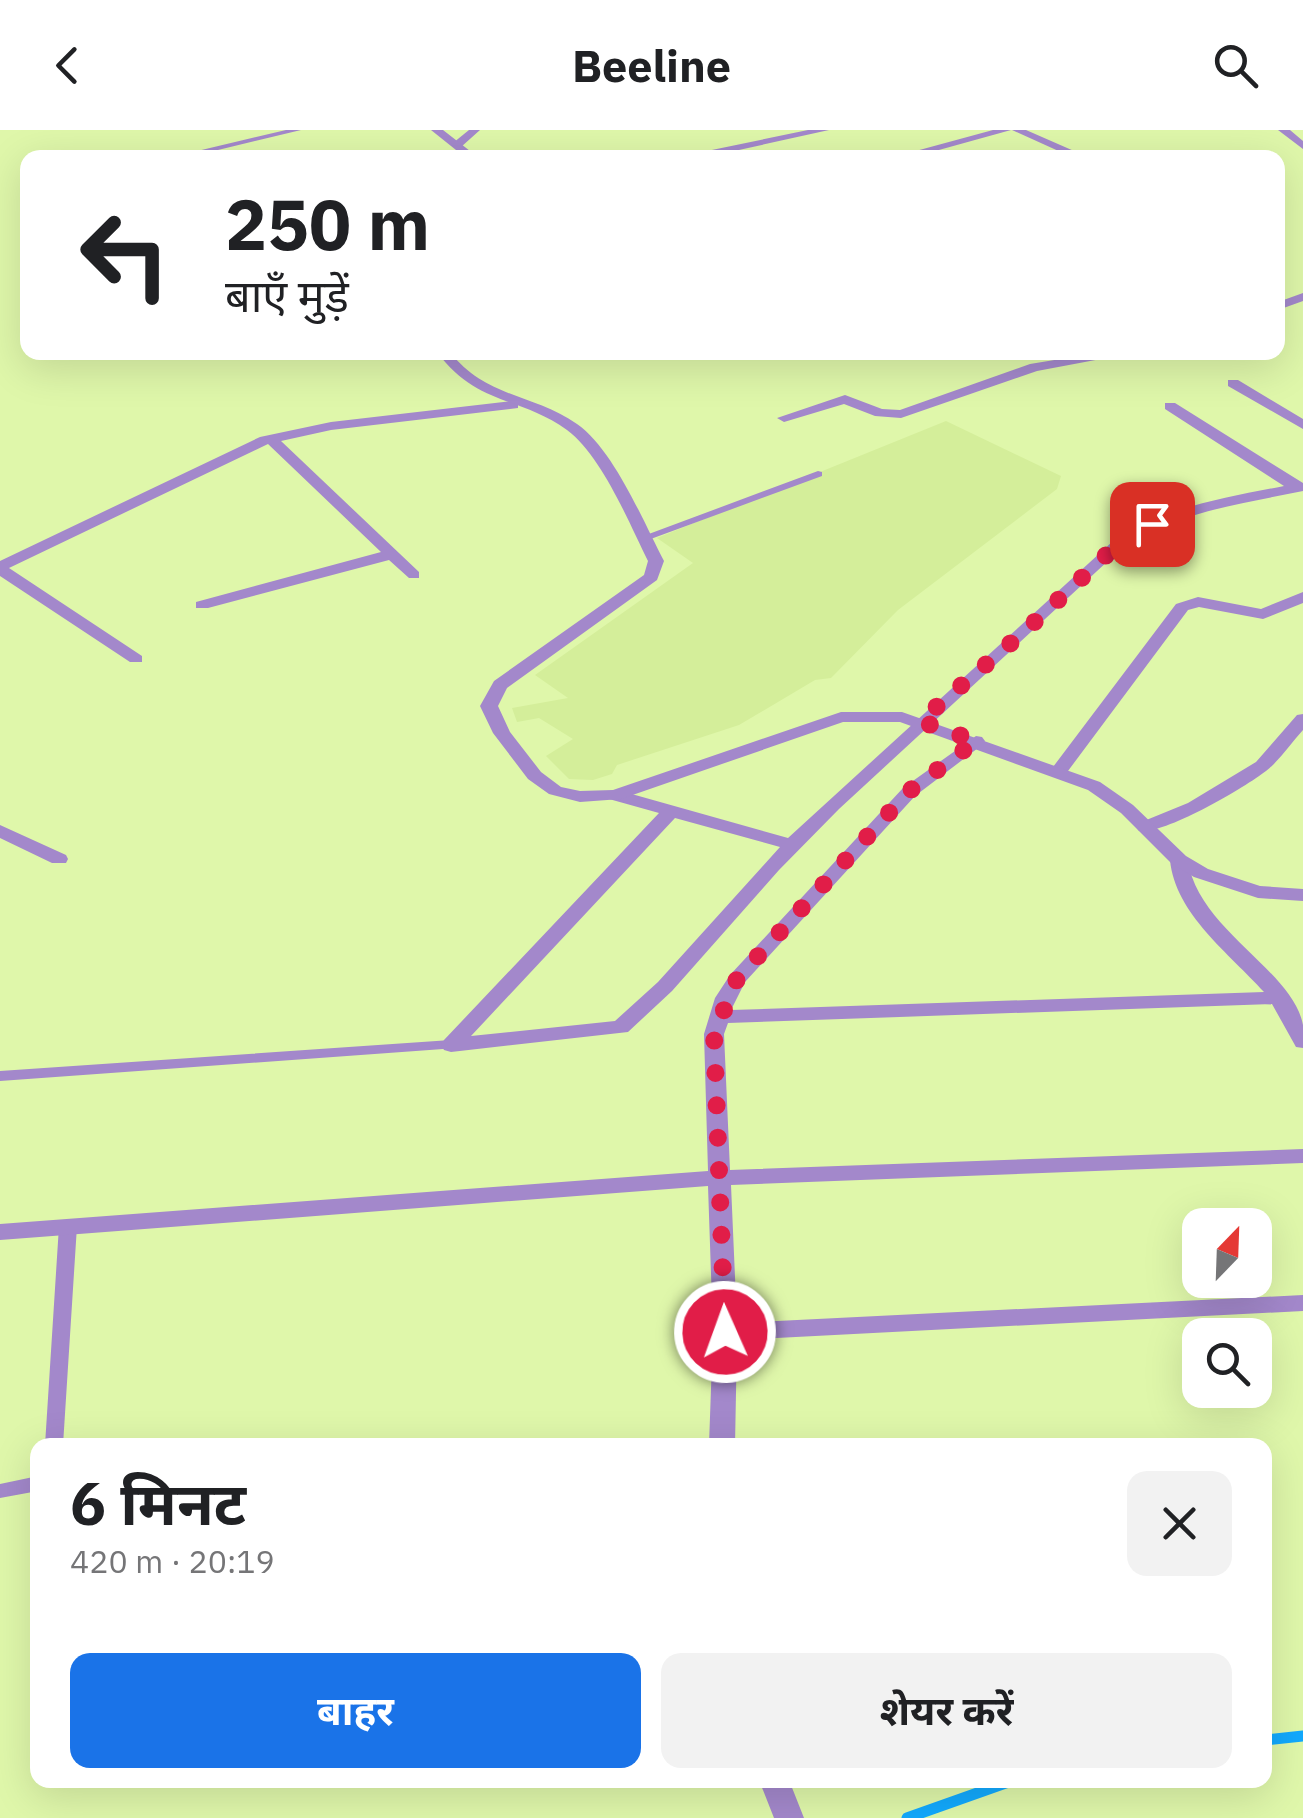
<!DOCTYPE html>
<html lang="hi">
<meta charset="utf-8">
<style>
:root{--surface:#fff;--page:#f2f2f2;--text:#202124;--muted:#757577;--accent:#1a73e8}
body{margin:0;font-family:"IBM Plex Sans","Noto Sans Devanagari",sans-serif;background:var(--page);color:var(--text);height:100vh;display:flex;flex-direction:column;font-size:38px;white-space:nowrap}
*{box-sizing:border-box;margin:0}
p{font-size:32px;color:var(--muted)}
.icon{flex:none;width:55px;height:55px;fill:none;stroke:currentColor;stroke-width:2;stroke-linecap:round;stroke-linejoin:round}
.map{position:relative;flex:1;overflow:hidden}
.side{position:absolute;left:30px;top:1308px;width:1242px;height:350px;display:flex;flex-direction:column;background:var(--surface);border-radius:20px;box-shadow:0 10px 40px #0002}
.side>*{flex:none}
.guide{position:absolute;left:20px;top:20px;width:1265px;height:210px;border-radius:20px;box-shadow:0 10px 40px #0002;background:#fff;color:var(--text);overflow:hidden}
.needle{width:65px;rotate:23deg}
.tools{position:absolute;left:1182px;top:1078px;display:grid;gap:20px}
.tools a{display:grid;place-items:center;width:90px;height:90px;border-radius:20px;background:var(--surface);box-shadow:0 10px 40px #0002;font-size:50px}
.pin{position:absolute;display:grid;place-items:center;width:85px;height:85px;color:#fff;margin:-42px;border-radius:20px;box-shadow:0 5px 15px #0006}
.me{position:absolute;width:110px;margin:-55px;rotate:358deg;stroke-linejoin:round;filter:drop-shadow(0 0 8px #0008)}
.turn{display:flex;align-items:center;gap:35px;height:210px;padding:0 40px;font-size:45px}
.turn .icon{width:130px;height:130px;stroke-width:2.5}
.turn b{display:block;font-size:70px;line-height:85px}
.round{display:grid;place-items:center;flex:none;width:105px;height:105px;border-radius:20px;background:var(--page)}
.overview{display:flex;align-items:center;justify-content:space-between;height:170px;padding:0 40px}
h1{font-size:60px;font-weight:700;line-height:75px}
.cta{display:flex;gap:20px;margin-top:auto;padding:20px 40px}
.cta a{flex:1;height:115px;border-radius:20px;background:var(--accent);color:#fff;font-size:40px;font-weight:700;line-height:115px;text-align:center}
.cta a+a{background:var(--page);color:var(--text)}
header{display:flex;justify-content:space-between;align-items:center;height:130px;padding:0 40px;background:var(--surface);font-size:45px;font-weight:700}
.map>svg:first-child{display:block}
.built{fill:#d4ee9a}
.lines{fill:none;stroke-linecap:round;stroke-linejoin:round}
.stream{stroke:#12a9fd;stroke-width:11}
.service{fill:#a388cb;fill-rule:evenodd}
.minor{fill:#a388cb;fill-rule:evenodd}
.tertiary{fill:#a388cb;fill-rule:evenodd}
.route{stroke:#e11d48;stroke-width:18;stroke-dasharray:0 32.4}
</style>
<header><svg class="icon" aria-label="back" viewBox="0 0 24 24"><path d="M15 5l-7 7 7 7"/></svg>Beeline<svg class="icon" aria-label="search" viewBox="0 0 24 24"><circle cx="10" cy="10" r="6"/><path d="M15 15l6 6"/></svg></header>
<div class="map">
<svg width="1303" height="1688" viewBox="0 0 1303 1688">
<rect width="100%" height="100%" fill="#dff7aa"/>
<!-- built -->
<path class="built" d="M946 291 1061 346 1057 359 898 480 831 548 815 550 739 595 617 635 612 644 593 650 569 649 546 626 573 609 539 588 517 592 512 578 568 568 535 545 693 433 657 408Z"/>
<g class="lines">
<!-- stream -->
<path class="stream" d="M1265 1610 1303 1606
M907 1688 1014 1650"/>
<!-- service -->
<path class="service" d="M286 0H301L185 28H168Z
M818 341 822 342V346L648 410H640L638 408Z
M451 910 457 912 459 915 457 918 0 951V941Z
M68 1090 74 1092 77 1096 63 1315H45L59 1096 62 1092Z
M38 1346V1361L0 1368V1354Z"/>
<!-- minor -->
<path class="minor" d="M469 0H480L461 17H453V13Z
M808 0H829L707 27 584 28 707 21Z
M993 0H1011L910 28H890Z
M1012 0H1026L1090 28H1074Z
M1278 0H1290L1303 11V19Z
M471 22 512 25 517 28 467 27 466 25Z
M1303 163V171L1278 180V172Z
M1103 222H1138L1037 241 901 288 875 286 844 274 784 292 777 288 845 265 882 279 900 280 1030 234Z
M1228 250H1238L1303 289V299L1228 256Z
M513 271 518 272V278L331 300 281 311 419 442V448H409L389 430 208 478H196V472L381 422 268 314 9 438 142 526V532H130L0 446V431L260 307 331 292Z
M1165 273H1175L1303 353V361C1240 374 1177 382 1122 418L839 679 779 740 672 861 628 902 451 922 444 920 441 915 444 910 659 683 609 669 606 665 609 661H621L788 708 1112 412C1164 377 1224 368 1284 356L1165 279ZM675 688 780 717 658 852 615 891 471 906Z
M1303 462V473L1263 489 1199 477 1188 480 1065 645H1053L1050 641 1053 637 1176 474 1198 467 1261 479Z
M1303 584V600C1291 613 1280 630 1266 641 1244 658 1164 705 1139 701L1136 697 1139 693 1188 673 1256 632 1297 585Z
M976 606 982 607 985 611 982 615 915 666 745 852 731 880 1264 862C1230 824 1175 784 1170 730L1179 724 1188 730C1197 799 1293 840 1303 895 1303 902 1303 911 1303 918L1296 917 1272 874 728 893 724 904 730 1040 1303 1019V1033L731 1055 737 1193 1303 1165V1181L737 1210 735 1315H709L713 1202 708 1056 0 1110V1094L708 1041 704 904 715 868 730 845 903 658Z
M0 695 66 725 68 729 66 733H52L0 708Z
M759 1650H789L804 1688H774Z"/>
<!-- tertiary -->
<path class="tertiary" d="M431 0H443L479 28H466Z
M437 222H450C486 268 534 264 577 294 614 320 643 391 664 431L657 450 507 558 498 576 510 602 541 642 561 657 580 661 613 660 841 582H902L1100 652 1133 675 1186 726 1208 739 1260 756 1303 759V771L1258 768 1194 747 1172 734 1121 683 1088 660 900 592H843L621 669 580 672 549 664 528 649 493 603 480 576 494 551 644 445 648 431C629 393 602 326 567 300 520 266 477 276 437 222Z"/>
</g>
<g class="lines">
<!-- route -->
<path class="route" d="M725 1202 714 904 737 849 908 662 976 611 920 591 1026 500 1117 415 1152 394"/>
</g>
</svg>
<div class="tools">
<a><svg class="needle" viewBox="-14 -14 28 28"><path d="M0-13l5 13h-10z" fill="#e53935"/><path d="M0 13l5-13h-10z" fill="#757577"/></svg></a>
<a><svg class="icon" aria-label="search" viewBox="0 0 24 24"><circle cx="10" cy="10" r="6"/><path d="M15 15l6 6"/></svg></a>
</div>
<div class="pin" style="left:1152px;top:394px;background:#d93025"><svg class="icon" aria-label="arrive" viewBox="0 0 24 24"><path d="M6 21V4h12l-3 4 3 4H6"/></svg></div>
<svg class="me" style="left:725px;top:1202px" viewBox="-20 -20 40 40"><circle r="17" fill="#e11d48" stroke="#fff" stroke-width="3"/><path d="M0-11L8 9 0 5-8 9z" fill="#fff"/></svg>
<div class="guide">
<div class="turn"><svg class="icon" aria-label="left" viewBox="0 0 24 24"><path d="M17 20v-9H6M10 6l-5 5 5 5"/></svg><div><b>250 m</b>बाएँ मुड़ें</div></div>
</div>
<section class="side">
<div class="overview"><div><h1>6 मिनट</h1><p>420 m · 20:19</p></div><a class="round"><svg class="icon" aria-label="close" viewBox="0 0 24 24"><path d="M6 6l12 12M18 6L6 18"/></svg></a></div>
<div class="cta"><a>बाहर</a><a>शेयर करें</a></div>
</section>
</div>
